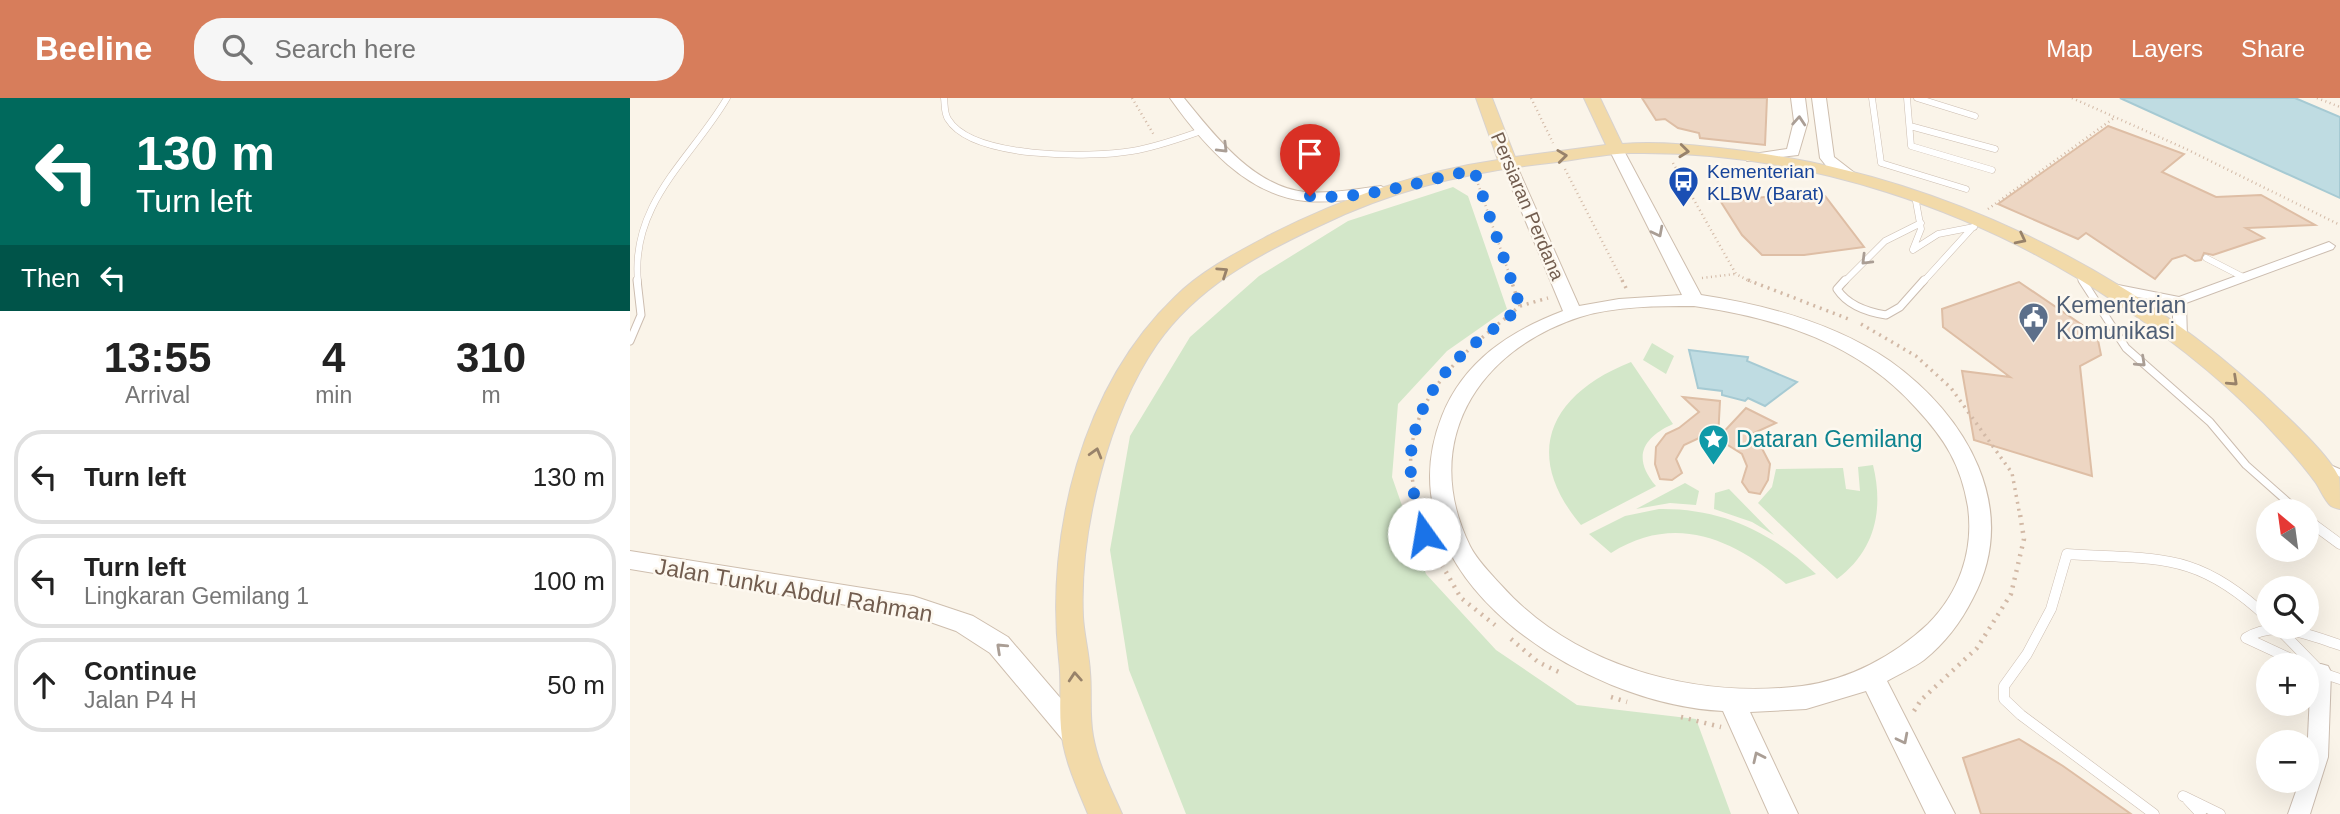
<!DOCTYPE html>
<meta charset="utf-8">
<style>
:root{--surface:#fff;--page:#f6f6f6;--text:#222;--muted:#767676;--line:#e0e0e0;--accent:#d77d5b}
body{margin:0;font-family:Arial,sans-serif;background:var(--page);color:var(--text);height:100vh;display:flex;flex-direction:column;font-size:26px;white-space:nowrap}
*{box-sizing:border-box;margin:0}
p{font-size:23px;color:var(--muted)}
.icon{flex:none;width:38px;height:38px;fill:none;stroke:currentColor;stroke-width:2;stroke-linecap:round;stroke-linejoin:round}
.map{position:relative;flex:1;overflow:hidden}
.side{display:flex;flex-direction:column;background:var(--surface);width:630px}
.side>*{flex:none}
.banner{background:#00695c;color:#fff;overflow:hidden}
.needle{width:46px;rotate:331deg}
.controls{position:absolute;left:1626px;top:401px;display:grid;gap:14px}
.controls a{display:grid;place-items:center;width:63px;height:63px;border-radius:50%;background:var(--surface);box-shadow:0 7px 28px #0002;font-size:35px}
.pin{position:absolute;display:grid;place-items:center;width:60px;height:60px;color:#fff;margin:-72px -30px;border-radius:50% 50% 50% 0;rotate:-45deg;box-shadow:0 0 7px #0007}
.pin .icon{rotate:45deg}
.me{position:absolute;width:77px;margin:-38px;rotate:347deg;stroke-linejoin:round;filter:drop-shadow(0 0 5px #0008)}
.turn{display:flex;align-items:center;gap:24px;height:147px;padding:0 21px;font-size:32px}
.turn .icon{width:91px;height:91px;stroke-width:2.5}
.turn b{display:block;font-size:49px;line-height:60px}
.then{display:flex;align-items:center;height:66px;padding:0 21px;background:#0003;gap:14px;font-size:26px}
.eta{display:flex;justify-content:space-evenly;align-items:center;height:119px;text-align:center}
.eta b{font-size:42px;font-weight:700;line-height:49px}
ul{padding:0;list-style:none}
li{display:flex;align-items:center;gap:21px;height:94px;margin:0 14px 10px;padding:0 7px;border:4px solid var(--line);border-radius:28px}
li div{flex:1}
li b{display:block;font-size:26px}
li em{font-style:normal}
header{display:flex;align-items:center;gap:42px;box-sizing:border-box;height:98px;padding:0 35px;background:var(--accent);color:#fff}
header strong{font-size:33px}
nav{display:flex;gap:38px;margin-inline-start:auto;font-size:24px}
.search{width:490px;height:63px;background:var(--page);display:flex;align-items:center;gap:18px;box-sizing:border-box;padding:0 24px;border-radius:28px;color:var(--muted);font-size:26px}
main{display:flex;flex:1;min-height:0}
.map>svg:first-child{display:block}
.green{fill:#d3e7c9}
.water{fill:#bfdce2;stroke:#a6cad3;stroke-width:2}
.building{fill:#edd6c3;stroke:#debea5;stroke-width:2}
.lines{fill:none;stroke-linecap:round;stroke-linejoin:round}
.lane-far2-casing{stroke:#ccbdb0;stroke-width:7}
.lane-far1-casing{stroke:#ccbdb0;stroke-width:9}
.lane-casing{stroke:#ccbdb0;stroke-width:11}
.street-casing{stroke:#ccbdb0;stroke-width:2}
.secondary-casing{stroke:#cebeae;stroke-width:2}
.primary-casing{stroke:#d8d2ce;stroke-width:2}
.path-far2{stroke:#d2b9a6;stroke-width:2.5;stroke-dasharray:1 3.5;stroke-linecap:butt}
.path-far1{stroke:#d2b9a6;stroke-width:3.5;stroke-dasharray:2 5;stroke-linecap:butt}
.path{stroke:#d2b9a6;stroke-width:4.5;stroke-dasharray:2 6;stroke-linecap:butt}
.lane-far2{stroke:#fff;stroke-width:6}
.lane-far1{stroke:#fff;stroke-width:7}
.lane{stroke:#fff;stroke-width:10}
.street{fill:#fff;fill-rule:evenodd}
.secondary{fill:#fff;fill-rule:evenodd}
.primary{fill:#f2daa9;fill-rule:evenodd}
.oneway{stroke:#aa9e95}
.oneway2{stroke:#98826a}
.route{stroke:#1a73e8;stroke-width:12;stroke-dasharray:0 21.6}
.labels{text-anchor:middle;stroke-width:5;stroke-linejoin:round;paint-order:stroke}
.far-transit-label{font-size:19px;fill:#164399;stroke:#fdf8ef;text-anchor:start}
.far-street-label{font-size:19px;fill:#725d4f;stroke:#fdf8ef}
.service-label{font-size:23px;fill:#4e5e75;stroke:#fdf8ef;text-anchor:start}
.culture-label{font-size:23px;fill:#0d838f;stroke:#fdf8ef;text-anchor:start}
.street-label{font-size:23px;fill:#725d4f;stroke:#fdf8ef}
</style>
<header>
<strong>Beeline</strong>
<div class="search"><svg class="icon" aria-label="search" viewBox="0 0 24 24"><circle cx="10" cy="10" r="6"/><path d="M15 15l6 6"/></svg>Search here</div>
<nav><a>Map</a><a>Layers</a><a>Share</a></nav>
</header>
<main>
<section class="side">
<div class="banner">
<div class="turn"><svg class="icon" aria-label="left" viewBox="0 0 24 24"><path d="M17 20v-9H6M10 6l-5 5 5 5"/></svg><div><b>130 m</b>Turn left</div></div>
<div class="then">Then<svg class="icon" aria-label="left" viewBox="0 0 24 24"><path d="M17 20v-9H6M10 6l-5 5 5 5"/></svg></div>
</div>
<div class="eta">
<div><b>13:55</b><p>Arrival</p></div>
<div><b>4</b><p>min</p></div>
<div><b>310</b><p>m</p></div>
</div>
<ul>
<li><svg class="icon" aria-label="left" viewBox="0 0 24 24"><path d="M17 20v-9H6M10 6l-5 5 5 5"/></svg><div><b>Turn left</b></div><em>130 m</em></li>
<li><svg class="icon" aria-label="left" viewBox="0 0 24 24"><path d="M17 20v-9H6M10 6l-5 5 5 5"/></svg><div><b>Turn left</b><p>Lingkaran Gemilang 1</p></div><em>100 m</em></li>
<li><svg class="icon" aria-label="ahead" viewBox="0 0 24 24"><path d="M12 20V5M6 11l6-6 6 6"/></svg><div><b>Continue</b><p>Jalan P4 H</p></div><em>50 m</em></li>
</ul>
</section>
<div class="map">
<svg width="1710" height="716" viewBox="0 0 1710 716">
<rect width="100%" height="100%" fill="#faf4e9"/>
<!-- green -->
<path class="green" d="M823 89 838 98 877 211 817 253 768 306 762 379 796 476 866 552 947 607 1066 621 1101 716H556L499 572 480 452 500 338 560 239 629 178 718 123Z
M1022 245 1044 258 1036 276 1013 262Z
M1001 264 1043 326C1012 340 1002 360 1026 388L951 427C891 356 920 296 1001 264Z
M1243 367C1254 412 1245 453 1207 481L1128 405 1142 389 1146 371 1213 370 1216 391 1230 393 1228 369Z
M1055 385 1069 393 1066 407 1040 405 1006 411Z
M1099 391 1144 437 1122 424 1084 411 1085 395Z
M1029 411C1092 410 1141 434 1186 476L1156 486C1105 442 1046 414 981 455L959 436 995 418Z"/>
<!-- water -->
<path class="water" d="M1490 0H1665L1710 19V100Z
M1059 252 1118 259 1117 263 1167 284 1135 308 1118 300 1115 303 1092 297V293L1068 290Z"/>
<!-- building -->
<path class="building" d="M1012 0H1137L1135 47 1070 40 1069 35 1048 30 1035 21 1026 22Z
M1478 28 1554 56 1532 74 1586 99 1631 97 1685 127 1616 130 1634 140 1583 157 1574 155 1571 162 1565 163 1555 157 1542 161 1525 181 1456 135 1448 141 1368 106Z
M1177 94 1195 98 1234 149 1174 157H1132L1112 137 1091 104Z
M1389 184 1467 237 1471 257 1450 268 1462 378 1344 342 1332 273 1380 279 1313 229 1312 211Z
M1053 299 1090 303 1088 340 1116 310 1146 325 1124 335 1140 366 1138 382 1130 396 1119 394 1112 384 1117 368 1112 356 1088 341 1069 340 1054 347 1046 361 1052 375 1042 382 1030 381 1025 366 1026 349 1036 336 1049 330 1069 314Z
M1389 641 1433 668 1501 716H1351L1333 660Z"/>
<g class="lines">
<defs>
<path id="lane-far2" d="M314 0C315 7 314 15 318 21 342 61 461 60 502 53 527 49 551 40 574 32
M1242 0 1251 65 1336 91
M1277 0 1281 48 1362 72
M1287 0 1345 18
M1280 28 1365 51
M1283 151 1291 131 1285 98
M1283 152 1308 136 1344 129
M1576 160 1613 179
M1449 177 1454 184
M8 184C0 105 62 60 97 0
M1214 184 1255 143 1291 125
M1293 184 1343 129"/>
<path id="lane-far1" d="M1215 182 1207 191C1218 208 1237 214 1256 217L1270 209 1294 182
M1452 182 1496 250 1580 324 1616 367 1668 413
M0 243 11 217 7 182
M1696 369 1710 375"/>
<path id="lane" d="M1676 421 1710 446
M1649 531 1691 574
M1674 567 1616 540C1646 521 1679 537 1710 547
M1692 575 1710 581
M1553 698 1590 716
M1558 702 1571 716
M1524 716 1391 617 1374 601V588L1397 556 1421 511 1437 456C1528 462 1566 452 1638 520"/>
<path id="street" d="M1699 144 1705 148 1703 151 1556 205 1557 240 1550 245 1543 240V206L1478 193 1471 189 1478 185 1549 199Z
M1691 566 1698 568 1701 574 1698 659 1680 716H1658L1670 682H1676L1681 574 1684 568Z"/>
<path id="secondary" d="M540 0H554C584 37 624 89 675 94 701 96 726 91 751 88L759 93 751 98C726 101 700 105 675 103 616 97 572 45 540 0Z
M1161 0H1175L1178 23 1168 57 1117 63 1115 60 1117 57 1157 51 1164 23Z
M1182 0H1196L1204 59 1226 76 1229 79 1226 82H1216L1198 70 1190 60Z
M986 47 993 51 1071 197C1137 207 1204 225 1260 263 1336 317 1391 410 1343 500 1331 524 1315 545 1294 562 1283 570 1269 576 1257 583L1325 716H1296L1236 593 1176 611 1120 614 1168 716H1139L1093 613C955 607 748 479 812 318 834 263 880 233 933 213L871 64 873 61 878 60 885 64 949 208 989 201 1052 197 979 51ZM1064 208C1148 220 1228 245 1286 310 1315 341 1331 367 1338 409 1344 453 1329 495 1298 526 1264 558 1219 582 1172 588 1065 601 944 569 871 487 860 475 847 462 840 448 789 344 848 252 950 219 986 208 1027 208 1064 208Z
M0 453 283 498 343 518 378 539 456 630 460 639 456 648 447 651 438 648 360 555 326 533 283 518 0 471Z"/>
<path id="primary" d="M846 0H862L885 59 976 47 954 0H970L992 46C1032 43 1074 48 1114 53 1306 78 1491 166 1634 297 1655 317 1697 354 1709 379 1710 387 1710 402 1710 411 1707 410 1704 410 1701 408 1695 403 1690 391 1686 385 1675 370 1663 356 1650 342 1603 290 1547 245 1488 206 1348 111 1171 52 1001 55 971 56 940 63 910 66 829 76 762 93 689 128 627 157 567 189 527 246 478 317 449 433 453 519 454 537 459 555 460 574 462 595 459 617 463 638 468 666 481 691 492 716H458C447 689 433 660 431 630 429 607 432 584 429 561 415 437 452 288 545 199 571 173 606 155 638 138 712 100 786 74 868 62Z"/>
</defs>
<!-- lane-far2 casing -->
<use href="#lane-far2" class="lane-far2-casing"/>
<!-- lane-far1 casing -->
<use href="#lane-far1" class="lane-far1-casing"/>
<!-- lane casing -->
<use href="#lane" class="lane-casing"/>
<!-- street casing -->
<use href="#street" class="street-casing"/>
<!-- secondary casing -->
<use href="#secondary" class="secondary-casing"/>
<!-- primary casing -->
<use href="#primary" class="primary-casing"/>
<!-- path-far2 -->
<path class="path-far2" d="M502 0 524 37
M901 0 923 45
M1442 0 1554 50 1710 127
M1687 0 1710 9
M1043 65 1106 176 1121 184
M935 71 993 184
M848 86 882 184
M1358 111 1484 20
M1072 180 1105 176"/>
<!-- path-far1 -->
<path class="path-far1" d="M992 182 997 192
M1118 182 1221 222
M890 208 918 200
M1231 226 1286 258 1321 290 1382 375 1390 418
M790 418C786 398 779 375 781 354 788 287 842 248 890 208L881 182"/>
<!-- path -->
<path class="path" d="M790 416 794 436 831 500 865 527
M881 541 908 564 933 576
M981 599 997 604
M1284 613 1291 602 1347 550 1381 496 1394 441 1390 416
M1051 619 1091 629"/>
<!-- lane-far2 -->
<use href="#lane-far2" class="lane-far2"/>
<!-- lane-far1 -->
<use href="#lane-far1" class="lane-far1"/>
<!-- lane -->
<use href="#lane" class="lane"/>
<!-- street -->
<use href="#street" class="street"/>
<!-- secondary -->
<use href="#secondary" class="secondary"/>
<!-- primary -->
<use href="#primary" class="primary"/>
</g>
<!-- one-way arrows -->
<defs><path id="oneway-chevron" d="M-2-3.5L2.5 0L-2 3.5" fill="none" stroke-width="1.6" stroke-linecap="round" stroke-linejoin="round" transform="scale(1.75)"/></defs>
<g class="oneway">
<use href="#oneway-chevron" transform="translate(1169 23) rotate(-86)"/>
<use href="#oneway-chevron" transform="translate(593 50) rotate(45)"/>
<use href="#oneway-chevron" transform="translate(1028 134) rotate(63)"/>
<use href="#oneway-chevron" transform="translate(1236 162) rotate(135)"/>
<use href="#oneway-chevron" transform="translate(1511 264) rotate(43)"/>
<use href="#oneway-chevron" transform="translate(371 550) rotate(-137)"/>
<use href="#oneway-chevron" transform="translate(1273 641) rotate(63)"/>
<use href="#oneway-chevron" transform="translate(1128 659) rotate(-115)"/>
</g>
<g class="oneway2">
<use href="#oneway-chevron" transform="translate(1054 53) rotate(6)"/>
<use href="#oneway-chevron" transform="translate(932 58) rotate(-7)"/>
<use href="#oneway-chevron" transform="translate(1391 141) rotate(27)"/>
<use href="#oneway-chevron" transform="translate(593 174) rotate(-34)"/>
<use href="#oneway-chevron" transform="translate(1603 283) rotate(43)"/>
<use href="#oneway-chevron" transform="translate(466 355) rotate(-74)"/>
<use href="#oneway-chevron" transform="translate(445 579) rotate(-94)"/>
</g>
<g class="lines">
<!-- route -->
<path class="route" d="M680 98C734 103 790 83 844 72L890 208C875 225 853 237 836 253 807 278 784 317 781 356 778 382 788 411 794 436"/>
</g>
<!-- icons -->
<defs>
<symbol id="bus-pin" viewBox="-11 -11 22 30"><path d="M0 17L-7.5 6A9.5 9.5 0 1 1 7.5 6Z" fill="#1a4fb4" stroke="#fdf8ef"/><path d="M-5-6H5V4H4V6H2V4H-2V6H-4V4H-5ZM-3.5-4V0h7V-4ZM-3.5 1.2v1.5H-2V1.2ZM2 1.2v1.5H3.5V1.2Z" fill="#fff"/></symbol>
<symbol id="civic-pin" viewBox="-11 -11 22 30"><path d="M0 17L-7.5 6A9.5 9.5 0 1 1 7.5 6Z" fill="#5c6f8a" stroke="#fdf8ef"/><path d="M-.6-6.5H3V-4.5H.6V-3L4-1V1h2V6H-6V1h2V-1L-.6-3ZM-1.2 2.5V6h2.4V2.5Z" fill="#fff"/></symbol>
<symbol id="sight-pin" viewBox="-11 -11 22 30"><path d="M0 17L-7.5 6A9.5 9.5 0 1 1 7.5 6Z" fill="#0f9aa8" stroke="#fdf8ef"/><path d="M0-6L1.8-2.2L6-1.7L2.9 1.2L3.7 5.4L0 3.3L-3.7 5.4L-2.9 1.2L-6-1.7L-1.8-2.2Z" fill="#fff"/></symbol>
</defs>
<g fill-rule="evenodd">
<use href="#bus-pin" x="1036" y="66" width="35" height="47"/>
<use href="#civic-pin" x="1386" y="202" width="35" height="47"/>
<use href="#sight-pin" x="1066" y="324" width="35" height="47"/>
</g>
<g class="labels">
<!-- far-transit labels -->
<g class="far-transit-label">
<text x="1077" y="80">Kementerian<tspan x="1077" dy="22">KLBW (Barat)</tspan></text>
</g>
<!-- far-street labels -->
<g class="far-street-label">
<text transform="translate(898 108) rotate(67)" y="7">Persiaran Perdana</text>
</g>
<!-- service labels -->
<g class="service-label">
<text x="1426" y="215">Kementerian<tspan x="1426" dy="26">Komunikasi</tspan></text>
</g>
<!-- culture labels -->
<g class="culture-label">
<text x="1106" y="349">Dataran Gemilang</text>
</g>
<!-- street labels -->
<g class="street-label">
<text transform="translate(164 492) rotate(10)" y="8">Jalan Tunku Abdul Rahman</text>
</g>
</g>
</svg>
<div class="controls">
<a><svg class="needle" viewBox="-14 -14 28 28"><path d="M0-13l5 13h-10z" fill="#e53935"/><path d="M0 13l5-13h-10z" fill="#767676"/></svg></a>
<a><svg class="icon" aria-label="search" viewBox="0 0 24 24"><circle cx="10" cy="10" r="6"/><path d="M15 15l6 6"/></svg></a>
<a>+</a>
<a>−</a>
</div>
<div class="pin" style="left:680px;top:98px;background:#d93025"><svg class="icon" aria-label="arrive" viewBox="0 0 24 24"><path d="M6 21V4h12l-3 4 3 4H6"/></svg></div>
<svg class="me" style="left:794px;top:436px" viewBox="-20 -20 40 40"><circle r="19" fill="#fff"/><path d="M0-13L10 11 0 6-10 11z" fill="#1a73e8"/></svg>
</div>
</main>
